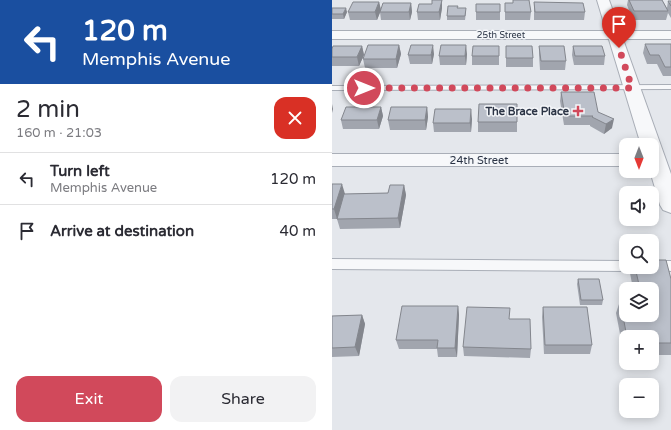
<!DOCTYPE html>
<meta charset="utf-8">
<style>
:root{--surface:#fff;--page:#f2f2f3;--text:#2b2b33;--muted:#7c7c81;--line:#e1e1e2;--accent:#d1495b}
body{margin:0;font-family:"Varela Round",sans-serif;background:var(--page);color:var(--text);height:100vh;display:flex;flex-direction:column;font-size:15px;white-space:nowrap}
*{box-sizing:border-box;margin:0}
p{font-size:13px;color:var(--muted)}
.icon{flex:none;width:22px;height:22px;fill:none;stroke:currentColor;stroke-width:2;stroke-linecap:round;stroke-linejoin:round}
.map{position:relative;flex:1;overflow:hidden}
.panel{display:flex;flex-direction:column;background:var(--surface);width:332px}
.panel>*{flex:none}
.guide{background:#1a4fa0;color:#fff;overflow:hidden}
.needle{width:26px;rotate:180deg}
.fabs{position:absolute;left:287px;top:138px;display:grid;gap:8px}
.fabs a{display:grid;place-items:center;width:40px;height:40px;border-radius:8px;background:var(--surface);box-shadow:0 2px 10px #0003;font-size:20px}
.pin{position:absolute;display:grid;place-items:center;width:34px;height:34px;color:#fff;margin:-41px -17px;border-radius:50% 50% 50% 0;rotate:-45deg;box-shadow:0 0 4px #0007}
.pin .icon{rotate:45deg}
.me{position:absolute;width:44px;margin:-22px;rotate:90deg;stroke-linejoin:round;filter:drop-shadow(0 0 3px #0008)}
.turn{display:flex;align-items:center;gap:14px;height:84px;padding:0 16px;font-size:18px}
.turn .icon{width:52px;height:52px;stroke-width:2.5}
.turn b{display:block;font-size:28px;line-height:34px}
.round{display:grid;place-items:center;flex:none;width:42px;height:42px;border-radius:12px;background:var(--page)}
.summary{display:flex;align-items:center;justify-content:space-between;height:68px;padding:0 16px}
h1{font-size:24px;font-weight:600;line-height:30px}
.cta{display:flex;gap:8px;margin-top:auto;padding:8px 16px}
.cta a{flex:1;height:46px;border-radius:12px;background:var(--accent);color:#fff;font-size:16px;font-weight:600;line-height:46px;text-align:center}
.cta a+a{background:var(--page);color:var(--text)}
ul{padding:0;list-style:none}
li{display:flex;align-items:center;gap:12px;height:52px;padding:0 16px;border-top:1px solid var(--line)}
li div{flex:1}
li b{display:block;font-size:15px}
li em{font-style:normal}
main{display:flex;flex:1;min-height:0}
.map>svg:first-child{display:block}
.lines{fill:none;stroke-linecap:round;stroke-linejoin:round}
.service-casing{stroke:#a9aeb7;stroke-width:2}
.minor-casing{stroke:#a9aeb7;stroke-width:2}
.tertiary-casing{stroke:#a9aeb7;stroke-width:2}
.service{fill:#f7f8fa;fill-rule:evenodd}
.minor{fill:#f7f8fa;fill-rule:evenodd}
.tertiary{fill:#f7f8fa;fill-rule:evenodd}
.wall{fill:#a1a5ae}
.shaded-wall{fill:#83868d}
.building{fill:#bbc0ca;stroke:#83868d}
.route{stroke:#d1495b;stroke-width:7;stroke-dasharray:0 12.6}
.poi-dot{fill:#d1495b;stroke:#f4f6f9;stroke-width:1.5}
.labels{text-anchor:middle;stroke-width:3;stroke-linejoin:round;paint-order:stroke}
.far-street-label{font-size:9px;fill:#2b3445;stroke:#f4f6f9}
.poi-label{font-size:11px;font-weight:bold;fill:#2b3445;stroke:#f4f6f9;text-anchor:end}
.street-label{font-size:11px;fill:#2b3445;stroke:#f4f6f9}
</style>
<main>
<section class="panel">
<div class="guide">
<div class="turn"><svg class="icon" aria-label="left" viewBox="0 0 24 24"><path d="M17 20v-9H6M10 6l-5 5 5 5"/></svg><div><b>120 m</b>Memphis Avenue</div></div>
</div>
<div class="summary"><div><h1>2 min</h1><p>160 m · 21:03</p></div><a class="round" style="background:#d93025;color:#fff"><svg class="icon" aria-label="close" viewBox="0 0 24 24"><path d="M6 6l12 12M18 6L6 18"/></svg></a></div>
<ul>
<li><svg class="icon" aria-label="left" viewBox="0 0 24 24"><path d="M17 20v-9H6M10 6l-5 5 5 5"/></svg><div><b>Turn left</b><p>Memphis Avenue</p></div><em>120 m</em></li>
<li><svg class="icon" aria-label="arrive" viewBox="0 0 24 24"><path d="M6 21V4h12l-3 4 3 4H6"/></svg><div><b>Arrive at destination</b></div><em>40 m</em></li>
</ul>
<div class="cta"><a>Exit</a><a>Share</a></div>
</section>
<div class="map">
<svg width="339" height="430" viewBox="0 0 339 430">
<rect width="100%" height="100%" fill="#e4e7ec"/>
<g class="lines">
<defs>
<path id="service" d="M339 85V89L0 90V86Z
M0 259 294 261V267H300L298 269 294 271 0 269Z
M320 261H339V271L316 269 314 267H320Z"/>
<path id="minor" d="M0 31H339V39H0Z"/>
<path id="tertiary" d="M265 0H277L339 174V213L331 210 328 205 318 171H320V145H309Z
M0 154H294V166H0Z"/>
</defs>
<!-- service casing -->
<use href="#service" class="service-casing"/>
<!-- minor casing -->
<use href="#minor" class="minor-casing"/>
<!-- tertiary casing -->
<use href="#tertiary" class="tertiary-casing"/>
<!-- service -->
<use href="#service" class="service"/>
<!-- minor -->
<use href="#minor" class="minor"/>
<!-- tertiary -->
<use href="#tertiary" class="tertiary"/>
</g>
<!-- wall -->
<path class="wall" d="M110 0V8L108 20H86L85 12 100 4Z
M296 0H330L335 8 336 1H339V18L336 13 334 20H301L295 5Z
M47 2 49 10 45 20H18L16 12Z
M202 2 253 12 252 20H202Z
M79 3 80 12 78 20H49L48 12Z
M173 3 199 12 198 20H173Z
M168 4V20H144V12Z
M0 8 15 12 12 19H0Z
M126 8 134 12 133 20H115V16Z
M313 44H339V76H331L325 64H315L311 53Z
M67 45 69 54 65 68H33L31 59Z
M30 46 32 55 27 66H0V49Z
M167 46V65H140V56Z
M174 46 201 58V67H174Z
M207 46 234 61 233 70H208L207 55Z
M241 46 273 56 272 65H242L240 55Z
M102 54 100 64H78L76 55Z
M135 54 134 65H108L107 56Z
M229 92 266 112 280 128 272 134 258 126V125H232L228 101Z
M49 107 51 116 47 129H11L9 120Z
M95 107 96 117 94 130H58L56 120Z
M140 119 139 132H102L101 123Z
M146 122H185V132H146Z
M0 184 13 194 56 193 72 185 74 195 68 228 8 229 5 219H0Z
M299 267H303L339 279V355H320V337H294V355H292L284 313 288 301 320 315V289H301L298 273Z
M246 279 271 300 270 305H248L245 284Z
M126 306 127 315 125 357H106L105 349H67L64 340Z
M211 307 260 345 258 354H212L210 317Z
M30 315 33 324 27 356 0 357V316Z
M177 319 199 349 198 358 132 356 131 347Z"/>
<!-- shaded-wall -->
<path class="shaded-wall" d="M110 0V8L108 20 107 12Z
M47 2 49 10 45 20 43 12Z
M79 3 80 12 78 20 77 12Z
M14 8 15 12 12 19 11 14Z
M67 45 69 54 65 68 64 59Z
M101 45 102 54 100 64 99 55Z
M134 45 135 54 134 65 133 56Z
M30 46 32 55 27 66 25 57Z
M0 104 1 109 0 113Z
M49 107 51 116 47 129 45 120Z
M95 107 96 117 94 130 93 120Z
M139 109 140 119 139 132 138 123Z
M282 119 280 128 272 134 274 124Z
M10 184 13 194 5 219 2 209Z
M72 185 74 195 68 228 66 218Z
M126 306 127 315 125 357 123 348Z
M30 315 33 324 27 356 23 347Z"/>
<!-- building -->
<path class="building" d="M100 0H110L107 12H85L87 4H100Z
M181 0H197L199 12H173V3H181Z
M297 0H330L336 11H302Z
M336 1H339V6Z
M21 2H47L43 12H16Z
M202 2 251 3 253 12H203Z
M51 3H79L77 12H48Z
M144 4H168V12H144Z
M116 6H126L125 8H134L133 16H115Z
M0 8H14L11 14H0Z
M313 44H339V67H333L327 55H318Z
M36 45H67L64 59H31Z
M79 45H101L99 55H76Z
M109 45H134L133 56H107Z
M1 46H30L25 57H0V49Z
M141 46H167V56H140Z
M174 46H200L201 58H174Z
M207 46H232L234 61H209Z
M241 46H270L273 56H243Z
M229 92H262L266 112 282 119 274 124 260 117 261 116H233Z
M147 104H185V122H146Z
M14 107H49L45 120H9Z
M59 107H95L93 120H56Z
M103 109H139L138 123H101Z
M0 184H10L2 209H0Z
M58 185H72L66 218 5 219 12 194 56 193Z
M320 260H334L339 279V343H320V337H295L288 301H294V315H320V289H308L303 267H320Z
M246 279H267L271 300H249Z
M70 306H126L123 348H105L106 340H64Z
M135 307 178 308 177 319H198L199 349 131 347Z
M211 307H255L260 345H213Z
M30 315 23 347 0 348V316Z"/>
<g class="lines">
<!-- route -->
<path class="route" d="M32 88H300L287 48"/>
</g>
<!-- markers -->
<path class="poi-dot" d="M244 105h4v4h4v4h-4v4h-4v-4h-4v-4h4z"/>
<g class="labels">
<!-- far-street labels -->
<g class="far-street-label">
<text x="169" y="38">25th Street</text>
</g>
<!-- poi labels -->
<g class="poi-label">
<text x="237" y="115">The Brace Place</text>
</g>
<!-- street labels -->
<g class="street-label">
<text x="147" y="164">24th Street</text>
</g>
</g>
</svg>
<div class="fabs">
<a><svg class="needle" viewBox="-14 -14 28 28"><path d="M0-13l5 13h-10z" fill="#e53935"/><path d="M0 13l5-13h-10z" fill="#7c7c81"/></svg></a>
<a><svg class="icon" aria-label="sound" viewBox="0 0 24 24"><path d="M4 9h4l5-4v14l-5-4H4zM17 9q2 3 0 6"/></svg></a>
<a><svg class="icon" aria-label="search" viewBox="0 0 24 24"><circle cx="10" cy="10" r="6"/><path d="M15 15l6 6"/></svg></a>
<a><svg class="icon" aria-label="layers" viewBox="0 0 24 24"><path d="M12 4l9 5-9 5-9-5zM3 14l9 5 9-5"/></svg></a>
<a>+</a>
<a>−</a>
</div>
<div class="pin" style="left:287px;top:48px;background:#d93025"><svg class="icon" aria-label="arrive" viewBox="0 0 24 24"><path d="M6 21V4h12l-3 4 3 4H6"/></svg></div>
<svg class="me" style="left:32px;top:88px" viewBox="-20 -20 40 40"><circle r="17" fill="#d1495b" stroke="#fff" stroke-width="3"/><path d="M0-11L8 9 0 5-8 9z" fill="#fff"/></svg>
</div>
</main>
